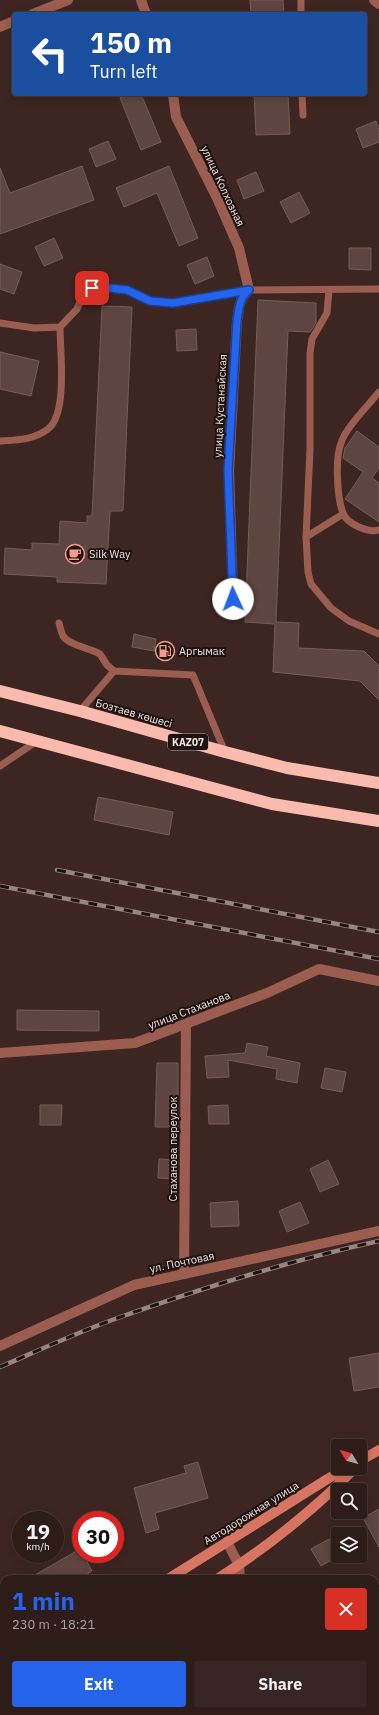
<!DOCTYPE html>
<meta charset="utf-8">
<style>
:root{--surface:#2e1c19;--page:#362522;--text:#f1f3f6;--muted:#a7a1a2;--line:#493a38;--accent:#2563eb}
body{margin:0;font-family:"IBM Plex Sans",sans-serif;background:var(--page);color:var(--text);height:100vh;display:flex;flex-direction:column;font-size:15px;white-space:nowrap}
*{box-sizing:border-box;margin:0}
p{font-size:13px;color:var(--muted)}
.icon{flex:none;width:22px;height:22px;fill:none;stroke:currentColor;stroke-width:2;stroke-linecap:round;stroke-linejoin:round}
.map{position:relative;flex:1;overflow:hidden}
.panel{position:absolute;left:0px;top:1575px;width:379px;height:140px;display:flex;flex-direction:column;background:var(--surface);border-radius:12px 12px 0 0;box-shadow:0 2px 10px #0003,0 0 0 1px var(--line)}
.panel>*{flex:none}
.banner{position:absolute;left:12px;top:12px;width:355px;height:84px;border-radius:4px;box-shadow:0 2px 10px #0003,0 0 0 1px var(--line);background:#1a4fa0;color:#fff;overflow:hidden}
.needle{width:26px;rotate:307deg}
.tools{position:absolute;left:331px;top:1439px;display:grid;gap:8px}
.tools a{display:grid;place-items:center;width:36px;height:36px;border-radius:4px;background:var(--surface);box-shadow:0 2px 10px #0003,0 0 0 1px var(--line);font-size:20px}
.speed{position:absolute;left:12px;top:1511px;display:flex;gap:8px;font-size:20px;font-weight:700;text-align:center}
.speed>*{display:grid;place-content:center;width:52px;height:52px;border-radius:50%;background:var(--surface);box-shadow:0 2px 10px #0003,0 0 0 1px var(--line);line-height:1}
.speed small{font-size:10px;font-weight:400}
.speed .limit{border:6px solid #d22;background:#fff;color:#111}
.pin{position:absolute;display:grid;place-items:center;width:34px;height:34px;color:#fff;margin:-17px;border-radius:8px;box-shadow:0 2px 6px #0006}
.me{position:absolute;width:44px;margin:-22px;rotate:358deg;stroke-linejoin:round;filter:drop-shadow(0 0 3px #0008)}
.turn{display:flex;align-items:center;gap:14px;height:84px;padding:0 12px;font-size:18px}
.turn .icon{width:52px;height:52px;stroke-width:2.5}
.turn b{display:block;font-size:28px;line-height:34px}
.round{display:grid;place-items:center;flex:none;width:42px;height:42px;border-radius:4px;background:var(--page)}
.headline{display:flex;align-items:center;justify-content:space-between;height:68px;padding:0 12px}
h1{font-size:24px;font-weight:700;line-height:30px;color:var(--accent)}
.primary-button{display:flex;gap:8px;margin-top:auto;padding:8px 12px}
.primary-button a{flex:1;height:46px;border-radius:4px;background:var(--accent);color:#fff;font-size:16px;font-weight:700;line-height:46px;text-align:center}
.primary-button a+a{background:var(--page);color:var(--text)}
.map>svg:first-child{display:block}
.building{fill:#5e4540;stroke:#765b56}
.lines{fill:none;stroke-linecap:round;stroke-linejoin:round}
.lane{stroke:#9b5d50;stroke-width:7}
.street{stroke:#9b5d50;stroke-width:10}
.secondary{stroke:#d87562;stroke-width:10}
.highway{stroke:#fabbae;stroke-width:12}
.rail-casing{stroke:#988581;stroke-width:4.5}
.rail{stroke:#1d1210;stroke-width:3;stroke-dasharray:9;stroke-linecap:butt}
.route-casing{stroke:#184099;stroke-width:10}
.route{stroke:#2563eb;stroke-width:7}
.labels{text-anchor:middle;stroke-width:4;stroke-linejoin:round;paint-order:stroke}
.shield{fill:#1d1210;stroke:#b3a4a2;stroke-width:1}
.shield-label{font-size:10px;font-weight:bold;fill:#f3e3e0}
.street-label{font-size:11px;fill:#f3e3e0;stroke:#1d1210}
.poi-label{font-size:11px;fill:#f3e3e0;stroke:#1d1210;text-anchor:start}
</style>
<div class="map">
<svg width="379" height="1715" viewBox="0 0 379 1715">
<rect width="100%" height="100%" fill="#3d2621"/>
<!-- building -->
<path class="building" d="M250 0H283L284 14H251Z
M130 94H141L161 142 141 150 120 98Z
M254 94H288L290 134 256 135Z
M376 121 379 130V142L363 148 356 129Z
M108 141 116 159 96 167 89 149Z
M82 166 94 200 0 234V168L10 193Z
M169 166 198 238 179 246 157 193 124 207 116 188Z
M256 172 264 191 244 199 237 180Z
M299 192 310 213 291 223 280 202Z
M54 238 63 258 44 266 35 247Z
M349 248H371V270L349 269Z
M207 257 214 276 195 284 187 265Z
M0 264 22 272 14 294 0 289Z
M258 300 316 303V323L310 332 288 331 276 622 299 623 298 648 364 651 379 666V700L360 681 273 672 275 624 245 622Z
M102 306 132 307 123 511H110L106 584 57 582V577L4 574 5 548 32 550V543L59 544 60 521 87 523V516H92Z
M196 329 197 350 177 351 176 330Z
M0 352 39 361 31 396 0 389Z
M357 431 379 447V468L372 478 379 483V522L345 499 363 472 343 458 345 448Z
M134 634 156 639 154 651 132 647Z
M98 797 173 812 169 835 94 820Z
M17 1010 99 1011V1031L17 1030Z
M247 1043 268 1047 266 1056 300 1063 297 1083 276 1079 277 1069 228 1060 229 1077 207 1078 205 1056 245 1053Z
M157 1063H178V1127H155Z
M325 1068 346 1072 342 1092 321 1088Z
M40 1105H62L61 1125H40Z
M228 1105 229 1124H209L208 1106Z
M159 1159 178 1160V1179L158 1178Z
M328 1160 339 1184 320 1192 310 1169Z
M238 1201 239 1226 211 1227 210 1203Z
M300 1202 309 1223 287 1232 279 1211Z
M379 1353V1387L354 1391 349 1358Z
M198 1462 208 1498 155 1513 159 1529 146 1533 134 1488 186 1473 184 1466Z
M379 1509V1547L363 1518Z
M329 1539 339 1556 321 1566 311 1549Z
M80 1549 81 1554H83L92 1571 79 1579H28Z"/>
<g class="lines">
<!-- lane -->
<path class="lane" d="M301 0V14
M302 94 303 115
M329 290 327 313 312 339 310 353V449L306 537 308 572 311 584 331 608 349 621 379 634
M0 323 34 328 60 327 77 309 83 295 92 288H109L127 291 150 301 173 303 249 290 379 289
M379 392C368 406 346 427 341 443 335 458 337 498 343 513 347 524 368 533 379 530
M0 441C16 440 34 440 48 429 68 414 60 351 60 327
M306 537 343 514
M59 623C60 627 61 632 63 636 70 646 90 648 100 654L107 665 114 671
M80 711 114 671 193 675 225 752
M0 766 37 741"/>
<!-- street -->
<path class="street" d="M141 0 146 14
M374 0 379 4
M33 14 68 0
M0 27 14 21
M173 94 176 117 217 198 239 248 249 290C239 298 239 309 237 321L229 470 233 599
M0 1053 135 1043 267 993 319 969 379 981
M184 1274 186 1024
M0 1346 134 1285 379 1231
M227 1542 239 1565 240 1579
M83 1711V1715
M247 1711 248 1715"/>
<!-- secondary -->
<path class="secondary" d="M360 1461 379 1450
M168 1579 329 1478 347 1468
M217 1579C265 1549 316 1508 355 1468
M0 1685 4 1682
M0 1715 6 1711"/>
<!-- highway -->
<path class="highway" d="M0 691 80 711 225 752 287 768 379 783
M0 731 272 804 379 821"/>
<defs>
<path id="rail" d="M57 870 379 932
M0 886 379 959
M0 1367C37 1351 74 1334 112 1320 199 1289 288 1261 379 1241"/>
</defs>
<!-- rail casing -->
<use href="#rail" class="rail-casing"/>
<!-- rail -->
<use href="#rail" class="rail"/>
</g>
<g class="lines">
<defs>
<path id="route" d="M92 288H109L127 290 150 301 173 303 249 290C239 298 239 309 237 321L228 470 233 599"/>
</defs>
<!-- route casing -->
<use href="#route" class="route-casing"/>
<!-- route -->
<use href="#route" class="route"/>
</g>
<!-- icons -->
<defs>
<symbol id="cafe-ring" viewBox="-11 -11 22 22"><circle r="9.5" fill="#1d1210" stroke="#f49d8c" stroke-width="1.5"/><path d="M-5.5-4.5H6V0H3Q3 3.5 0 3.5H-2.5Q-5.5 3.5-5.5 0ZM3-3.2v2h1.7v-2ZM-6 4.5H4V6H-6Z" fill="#f49d8c"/></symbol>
<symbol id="fuel-ring" viewBox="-11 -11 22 22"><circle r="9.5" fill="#1d1210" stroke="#f49d8c" stroke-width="1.5"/><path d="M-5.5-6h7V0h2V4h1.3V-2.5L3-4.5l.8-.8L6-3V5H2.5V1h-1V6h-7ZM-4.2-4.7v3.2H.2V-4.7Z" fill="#f49d8c"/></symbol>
</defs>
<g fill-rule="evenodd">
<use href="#cafe-ring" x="64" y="543" width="22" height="22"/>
<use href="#fuel-ring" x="154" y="640" width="22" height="22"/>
</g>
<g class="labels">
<!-- shield labels -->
<rect class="shield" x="168" y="734" width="40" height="16" rx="3"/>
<g class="shield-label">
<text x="188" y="746">KAZ07</text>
</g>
<!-- street labels -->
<g class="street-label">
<text transform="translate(223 186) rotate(65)" y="4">улица Колхозная</text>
<text transform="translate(220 406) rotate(-87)" y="4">улица Кустанайская</text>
<text transform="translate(134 713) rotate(16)" y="4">Бозтаев көшесі</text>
<text transform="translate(189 1010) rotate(-21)" y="4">улица Стаханова</text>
<text transform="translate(173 1149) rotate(-90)" y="4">Стаханова переулок</text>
<text transform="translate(182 1262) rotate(-12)" y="4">ул. Почтовая</text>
<text transform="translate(251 1513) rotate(-32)" y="4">Автодорожная улица</text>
</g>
<!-- poi labels -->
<g class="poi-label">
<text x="89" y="558">Silk Way</text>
<text x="179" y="655">Аргымак</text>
</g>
</g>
</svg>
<div class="tools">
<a><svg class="needle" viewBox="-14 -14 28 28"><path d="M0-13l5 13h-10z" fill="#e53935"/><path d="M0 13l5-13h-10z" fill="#a7a1a2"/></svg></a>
<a><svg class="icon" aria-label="search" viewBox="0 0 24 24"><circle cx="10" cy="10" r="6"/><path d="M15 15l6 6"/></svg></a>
<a><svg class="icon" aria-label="layers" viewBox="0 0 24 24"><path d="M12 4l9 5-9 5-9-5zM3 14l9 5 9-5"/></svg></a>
</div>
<div class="speed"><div>19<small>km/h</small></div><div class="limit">30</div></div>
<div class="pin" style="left:92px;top:288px;background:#d93025"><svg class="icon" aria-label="arrive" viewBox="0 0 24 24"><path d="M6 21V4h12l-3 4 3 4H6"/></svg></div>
<svg class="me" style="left:233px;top:599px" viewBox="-20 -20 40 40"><circle r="19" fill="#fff"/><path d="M0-13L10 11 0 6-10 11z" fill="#2563eb"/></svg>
<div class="banner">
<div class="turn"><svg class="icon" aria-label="left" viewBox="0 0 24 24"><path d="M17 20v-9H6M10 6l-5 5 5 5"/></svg><div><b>150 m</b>Turn left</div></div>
</div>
<section class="panel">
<div class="headline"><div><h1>1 min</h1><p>230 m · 18:21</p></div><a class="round" style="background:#d93025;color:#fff"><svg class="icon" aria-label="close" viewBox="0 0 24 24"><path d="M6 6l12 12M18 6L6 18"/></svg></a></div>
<div class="primary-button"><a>Exit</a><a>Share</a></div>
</section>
</div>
